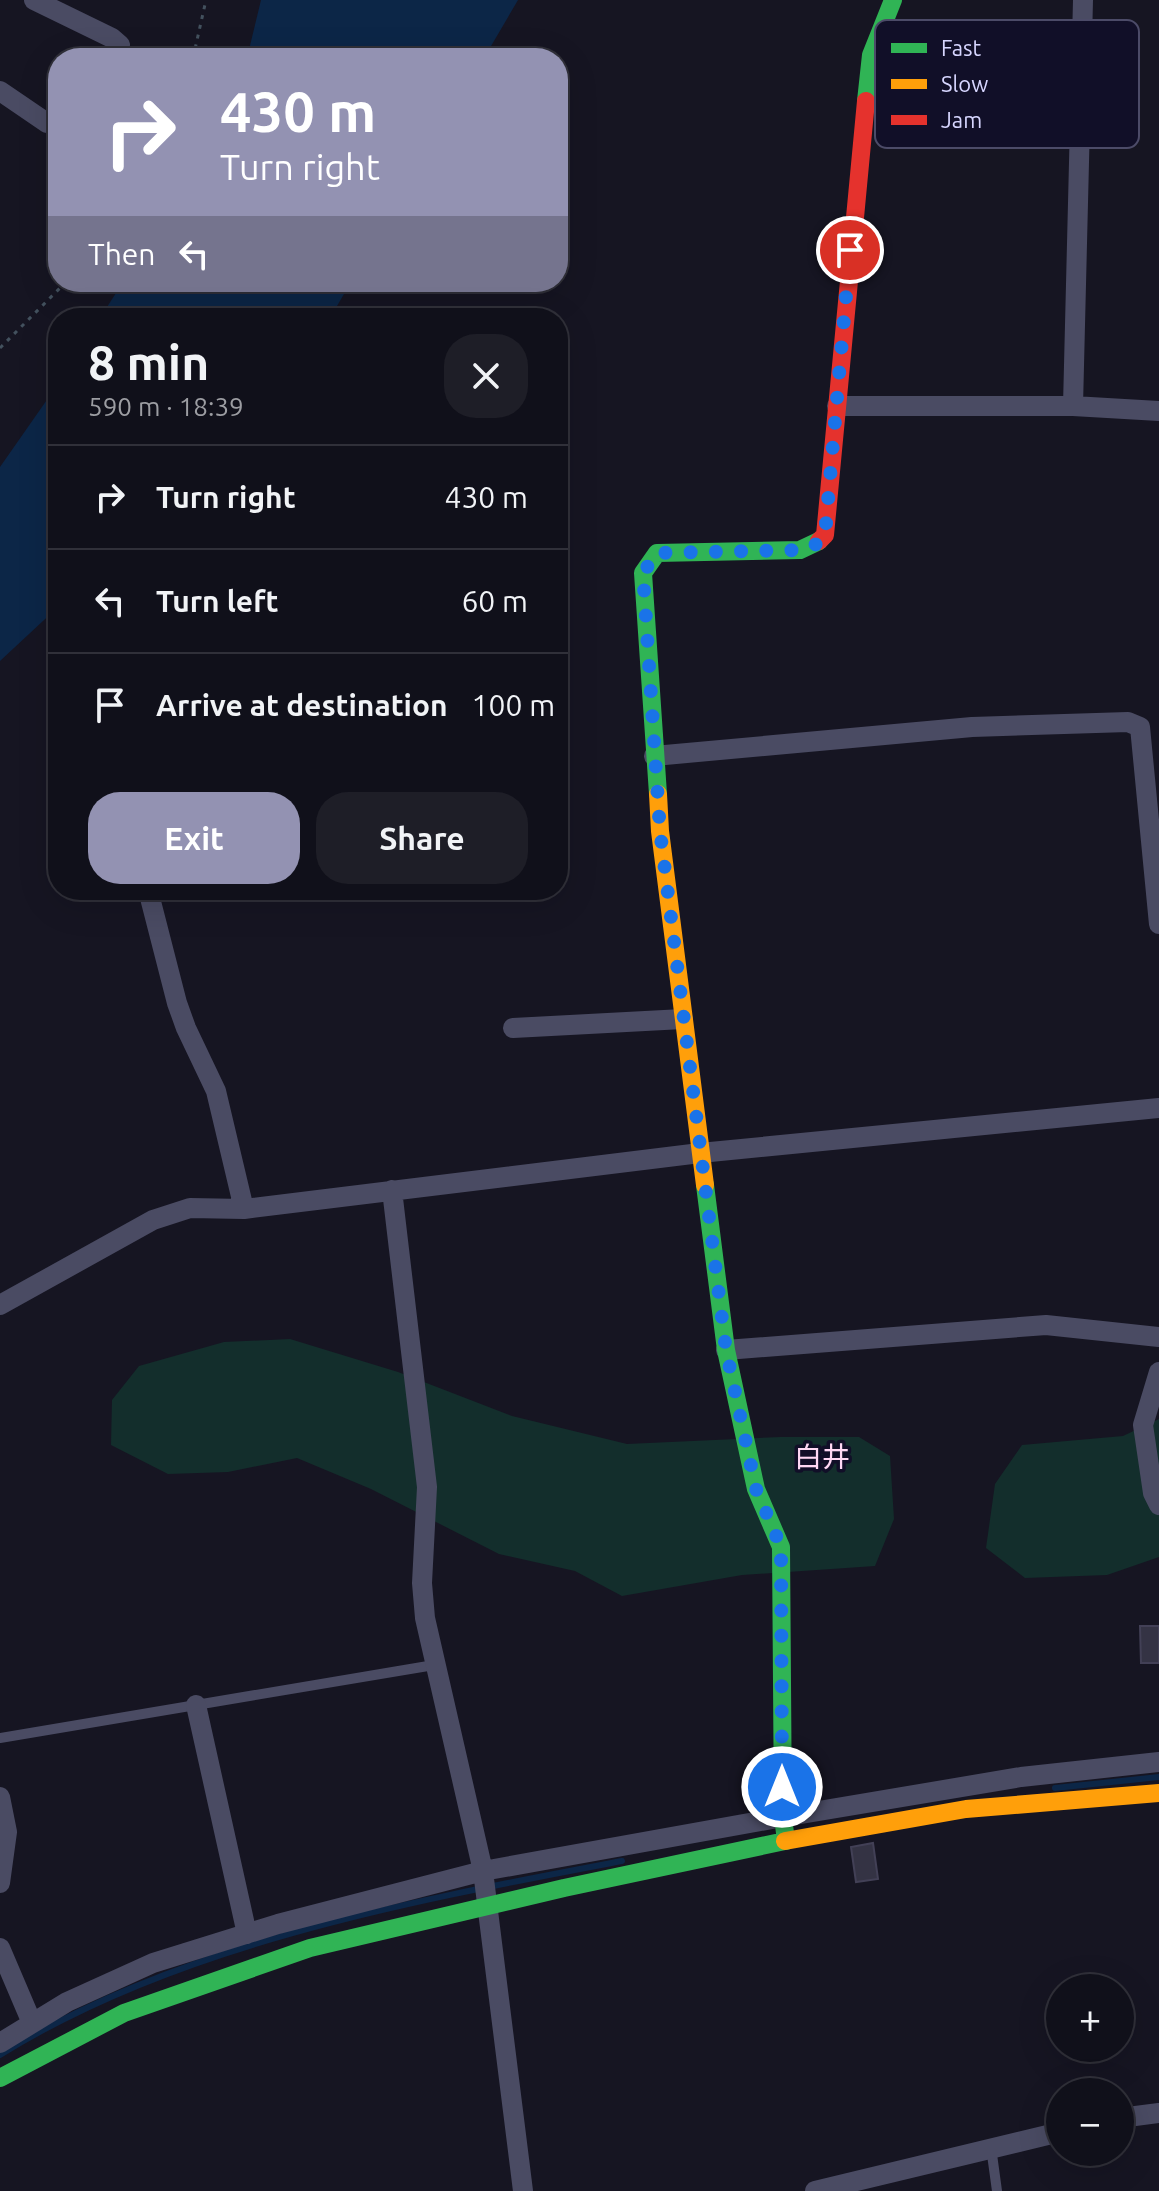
<!DOCTYPE html>
<meta charset="utf-8">
<style>
:root{--surface:#10101a;--page:#1e1e27;--text:#f1f3f6;--muted:#9c9da2;--line:#303039;--accent:#9392b2}
body{margin:0;font-family:Ubuntu,"Noto Sans JP",sans-serif;background:var(--page);color:var(--text);height:100vh;display:flex;flex-direction:column;font-size:30px;white-space:nowrap}
*{box-sizing:border-box;margin:0}
p{font-size:26px;color:var(--muted)}
.icon{flex:none;width:44px;height:44px;fill:none;stroke:currentColor;stroke-width:2;stroke-linecap:round;stroke-linejoin:round}
.map{position:relative;flex:1;overflow:hidden}
.details{position:absolute;left:48px;top:308px;width:520px;height:592px;display:flex;flex-direction:column;background:var(--surface);border-radius:32px;box-shadow:0 8px 32px #0002,0 0 0 2px var(--line)}
.details>*{flex:none}
.guide{position:absolute;left:48px;top:48px;width:520px;height:244px;border-radius:32px;box-shadow:0 8px 32px #0002,0 0 0 2px var(--line);background:#9392b2;color:#fff;overflow:hidden}
.buttons{position:absolute;left:1046px;top:1974px;display:grid;gap:16px}
.buttons a{display:grid;place-items:center;width:88px;height:88px;border-radius:50%;background:var(--surface);box-shadow:0 8px 32px #0002,0 0 0 2px var(--line);font-size:40px}
.pin{position:absolute;display:grid;place-items:center;width:68px;height:68px;color:#fff;margin:-34px;border:4px solid #fff;border-radius:50%;box-shadow:0 2px 8px #0007}
.me{position:absolute;width:88px;margin:-44px;rotate:0deg;stroke-linejoin:round;filter:drop-shadow(0 0 6px #0008)}
.turn{display:flex;align-items:center;gap:28px;height:168px;padding:0 40px;font-size:36px}
.turn .icon{width:104px;height:104px;stroke-width:2.5}
.turn b{display:block;font-size:56px;line-height:68px}
.then{display:flex;align-items:center;height:76px;padding:0 40px;background:#0003;gap:16px;font-size:30px}
.round{display:grid;place-items:center;flex:none;width:84px;height:84px;border-radius:32px;background:var(--page)}
.overview{display:flex;align-items:center;justify-content:space-between;height:136px;padding:0 40px}
h1{font-size:48px;font-weight:700;line-height:60px}
.action{display:flex;gap:16px;margin-top:auto;padding:16px 40px}
.action a{flex:1;height:92px;border-radius:32px;background:var(--accent);color:#fff;font-size:32px;font-weight:700;line-height:92px;text-align:center}
.action a+a{background:var(--page);color:var(--text)}
ul{padding:0;list-style:none}
li{display:flex;align-items:center;gap:24px;height:104px;padding:0 40px;border-top:2px solid var(--line)}
li div{flex:1}
li b{display:block;font-size:30px}
li em{font-style:normal}
.map>svg:first-child{display:block}
.green{fill:#132e2c}
.water{fill:#0c2647}
.lines{fill:none;stroke-linecap:round;stroke-linejoin:round}
.stream{stroke:#0c2647;stroke-width:6}
.building{fill:#343344;stroke:#424056;stroke-width:2}
.path{stroke:#43515e;stroke-width:3;stroke-dasharray:4 6;stroke-linecap:butt}
.lane{stroke:#4a4b63;stroke-width:10}
.street{stroke:#4a4b63;stroke-width:20}
.fast{stroke:#30b455;stroke-width:18}
.slow{stroke:#ff9f0a;stroke-width:18}
.jam{stroke:#e5322d;stroke-width:18}
.route{stroke:#1a73e8;stroke-width:14;stroke-dasharray:0 25.2}
.labels{text-anchor:middle;stroke-width:7;stroke-linejoin:round;paint-order:stroke}
.quarter-label{font-size:28px;fill:#ffd8f4;stroke:#110f28}
.key{fill:#110f28;stroke:#4c4b68;stroke-width:2}
.key-label{font-size:22px;fill:#d7d6ff}
</style>
<div class="map">
<svg width="1159" height="2191" viewBox="0 0 1159 2191">
<rect width="100%" height="100%" fill="#161522"/>
<!-- green -->
<path class="green" d="M290 1339 398 1372 512 1416 627 1444 781 1437H859L890 1456 894 1519 875 1566 742 1575 622 1596 575 1571 499 1554 371 1489 297 1458 228 1472 168 1474 111 1445 112 1400 139 1366 224 1342Z
M1159 1419V1557L1107 1575 1025 1578 986 1548 995 1484 1022 1445 1123 1436Z"/>
<!-- water -->
<path class="water" d="M261 0H518L484 58H247Z
M123 282H351L330 318H100Z
M58 384V607L0 661V467Z"/>
<g class="lines">
<!-- stream -->
<path class="stream" d="M1055 1788 1159 1777
M0 2055C179 1943 417 1900 622 1861"/>
</g>
<!-- building -->
<path class="building" d="M1140 1626H1159V1663H1141Z
M873 1843 878 1879 856 1882 851 1847Z"/>
<g class="lines">
<!-- path -->
<path class="path" d="M193 58 206 0
M0 348 66 282"/>
<!-- lane -->
<path class="lane" d="M0 1738 434 1665
M991 2147 997 2191"/>
<!-- street -->
<path class="street" d="M34 0 112 38 120 45 113 58
M0 91 47 123 58 125
M837 406H1073L1159 411
M1073 406 1083 0
M654 756 972 727 1128 722 1140 727 1159 924
M148 890 177 1003 186 1028 216 1091 244 1209
M513 1028 683 1019
M392 1190 427 1487 422 1583 425 1618 483 1871 523 2191
M0 1305 153 1220 190 1208 244 1209 700 1153 1159 1108
M726 1350 1046 1325 1159 1337
M1159 1372 1143 1425 1153 1493 1159 1505
M196 1705 247 1934
M0 1797 7 1832 0 1883
M0 1948 32 2023
M0 2043 67 2002 153 1963 278 1924 483 1871 783 1817 1021 1777 1159 1762
M1120 2118 1159 2113
M815 2191 1060 2132"/>
<!-- fast -->
<path class="fast" d="M866 101 871 55 893 0
M658 794 643 573 657 553 800 550 819 541
M705 1185 726 1350 756 1489 781 1547 783 1817 786 1841
M0 2078 124 2013 310 1948 564 1888 785 1841"/>
<!-- slow -->
<path class="slow" d="M658 794 660 831 705 1185
M785 1841 966 1809 1159 1793"/>
<!-- jam -->
<path class="jam" d="M819 541 825 535 866 101"/>
</g>
<g class="lines">
<!-- route -->
<path class="route" d="M782 1787 781 1547 756 1489 726 1350 660 831 643 573 657 553 800 550 815 545 825 535 850 250"/>
</g>
<g class="labels">
<!-- quarter labels -->
<g class="quarter-label">
<text x="822" y="1467">白井</text>
</g>
</g>
<!-- legend -->
<rect x="875" y="20" width="264" height="128" rx="12" class="key"/>
<rect x="891" y="43" width="36" height="10" fill="#30b455"/>
<rect x="891" y="79" width="36" height="10" fill="#ff9f0a"/>
<rect x="891" y="115" width="36" height="10" fill="#e5322d"/>
<g class="key-label">
<text x="941" y="56">Fast</text>
<text x="941" y="92">Slow</text>
<text x="941" y="128">Jam</text>
</g>
</svg>
<div class="buttons">
<a>+</a>
<a>−</a>
</div>
<div class="pin" style="left:850px;top:250px;background:#d93025"><svg class="icon" aria-label="arrive" viewBox="0 0 24 24"><path d="M6 21V4h12l-3 4 3 4H6"/></svg></div>
<svg class="me" style="left:782px;top:1787px" viewBox="-20 -20 40 40"><circle r="17" fill="#1a73e8" stroke="#fff" stroke-width="3"/><path d="M0-11L8 9 0 5-8 9z" fill="#fff"/></svg>
<div class="guide">
<div class="turn"><svg class="icon" aria-label="right" viewBox="0 0 24 24"><path d="M7 20v-9h11M14 6l5 5-5 5"/></svg><div><b>430 m</b>Turn right</div></div>
<div class="then">Then<svg class="icon" aria-label="left" viewBox="0 0 24 24"><path d="M17 20v-9H6M10 6l-5 5 5 5"/></svg></div>
</div>
<section class="details">
<div class="overview"><div><h1>8 min</h1><p>590 m · 18:39</p></div><a class="round"><svg class="icon" aria-label="close" viewBox="0 0 24 24"><path d="M6 6l12 12M18 6L6 18"/></svg></a></div>
<ul>
<li><svg class="icon" aria-label="right" viewBox="0 0 24 24"><path d="M7 20v-9h11M14 6l5 5-5 5"/></svg><div><b>Turn right</b></div><em>430 m</em></li>
<li><svg class="icon" aria-label="left" viewBox="0 0 24 24"><path d="M17 20v-9H6M10 6l-5 5 5 5"/></svg><div><b>Turn left</b></div><em>60 m</em></li>
<li><svg class="icon" aria-label="arrive" viewBox="0 0 24 24"><path d="M6 21V4h12l-3 4 3 4H6"/></svg><div><b>Arrive at destination</b></div><em>100 m</em></li>
</ul>
<div class="action"><a>Exit</a><a>Share</a></div>
</section>
</div>
